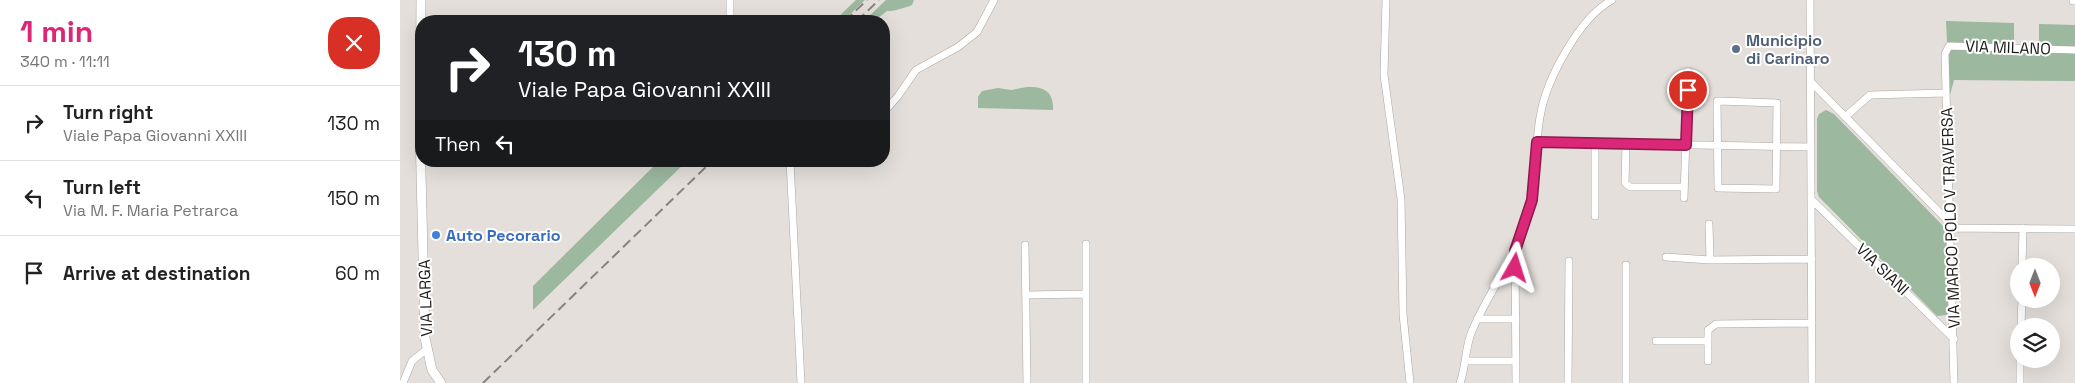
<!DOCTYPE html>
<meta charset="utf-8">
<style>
:root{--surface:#fff;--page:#f6f6f6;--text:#222;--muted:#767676;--line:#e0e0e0;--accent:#db2777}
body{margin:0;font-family:"Space Grotesk",sans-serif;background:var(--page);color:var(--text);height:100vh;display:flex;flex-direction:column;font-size:19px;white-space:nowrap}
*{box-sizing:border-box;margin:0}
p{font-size:16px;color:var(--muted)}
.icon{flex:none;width:28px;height:28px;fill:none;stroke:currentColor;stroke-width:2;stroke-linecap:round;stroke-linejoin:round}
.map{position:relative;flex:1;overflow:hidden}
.side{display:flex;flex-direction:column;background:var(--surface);width:400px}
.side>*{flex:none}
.banner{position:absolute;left:15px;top:15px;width:475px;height:152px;border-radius:20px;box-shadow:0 5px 20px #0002;background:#202124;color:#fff;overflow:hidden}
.needle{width:32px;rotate:180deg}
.fabs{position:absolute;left:1610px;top:258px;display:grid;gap:10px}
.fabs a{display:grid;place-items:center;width:50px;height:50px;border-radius:50%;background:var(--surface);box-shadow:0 5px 20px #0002;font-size:25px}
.pin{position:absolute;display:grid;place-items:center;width:42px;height:42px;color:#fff;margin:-21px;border:2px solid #fff;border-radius:50%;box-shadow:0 1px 5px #0007}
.me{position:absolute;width:55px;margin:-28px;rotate:6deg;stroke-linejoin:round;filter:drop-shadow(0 0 4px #0008)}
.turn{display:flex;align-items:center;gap:18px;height:105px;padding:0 20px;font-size:22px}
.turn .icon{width:65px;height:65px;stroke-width:2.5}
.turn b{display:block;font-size:35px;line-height:42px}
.then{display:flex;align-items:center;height:48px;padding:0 20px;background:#0003;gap:10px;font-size:19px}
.round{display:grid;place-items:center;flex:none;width:52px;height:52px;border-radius:20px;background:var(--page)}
.summary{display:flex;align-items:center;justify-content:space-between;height:85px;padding:0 20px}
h1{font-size:30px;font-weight:700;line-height:38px;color:var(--accent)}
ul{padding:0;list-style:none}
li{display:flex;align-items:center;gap:15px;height:75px;padding:0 20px;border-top:1px solid var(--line)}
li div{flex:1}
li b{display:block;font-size:19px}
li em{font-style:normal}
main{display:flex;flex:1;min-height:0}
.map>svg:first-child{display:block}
.green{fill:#9cb89f}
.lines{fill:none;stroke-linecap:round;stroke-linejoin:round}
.minor-casing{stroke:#aba6a2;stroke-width:8}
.tertiary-casing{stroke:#aba6a2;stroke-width:10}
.minor{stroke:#fff;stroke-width:7}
.tertiary{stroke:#fff;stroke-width:9}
.rail{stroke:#878381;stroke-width:2;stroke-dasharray:10 5;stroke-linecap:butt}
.route-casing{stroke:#8e194d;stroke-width:12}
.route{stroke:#db2777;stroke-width:9}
.service-dot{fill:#5c6f8a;stroke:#fff;stroke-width:2}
.shop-dot{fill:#3f7fe0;stroke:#fff;stroke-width:2}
.labels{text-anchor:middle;stroke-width:4;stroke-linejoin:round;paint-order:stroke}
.service-label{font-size:16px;font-weight:bold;fill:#4e5e75;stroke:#fff;text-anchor:start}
.street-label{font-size:16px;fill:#1f1d1c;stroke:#fff}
.shop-label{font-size:16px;font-weight:bold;fill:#366cbe;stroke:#fff;text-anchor:start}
</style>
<main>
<section class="side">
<div class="summary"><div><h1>1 min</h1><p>340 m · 11:11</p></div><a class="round" style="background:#d93025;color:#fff"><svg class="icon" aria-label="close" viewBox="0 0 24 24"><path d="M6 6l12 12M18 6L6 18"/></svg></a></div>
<ul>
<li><svg class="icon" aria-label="right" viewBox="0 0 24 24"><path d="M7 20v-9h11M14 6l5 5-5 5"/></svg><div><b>Turn right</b><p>Viale Papa Giovanni XXIII</p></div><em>130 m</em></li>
<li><svg class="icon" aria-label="left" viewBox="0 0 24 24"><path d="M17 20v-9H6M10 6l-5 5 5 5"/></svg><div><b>Turn left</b><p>Via M. F. Maria Petrarca</p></div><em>150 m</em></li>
<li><svg class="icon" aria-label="arrive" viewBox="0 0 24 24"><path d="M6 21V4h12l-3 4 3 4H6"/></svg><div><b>Arrive at destination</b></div><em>60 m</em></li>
</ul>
</section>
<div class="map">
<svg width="1675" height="383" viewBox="0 0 1675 383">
<rect width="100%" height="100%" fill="#e4dfdb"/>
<!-- green -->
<path class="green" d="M456 0H465L443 21H434Z
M486 0H514L512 5C508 7 491 12 487 11L474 21H464Z
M1546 21 1614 23V45L1547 42Z
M1639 24 1675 25V47L1639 46Z
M1550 48 1675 52V81L1554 80 1550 95 1548 54Z
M627 87C643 86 654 91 653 110L578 108V97L582 91 598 88 611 90Z
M1426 110 1434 114 1544 227 1547 233 1549 312 1547 315 1537 316 1419 197 1417 191V119L1419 114Z
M259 161H287L133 310V286Z"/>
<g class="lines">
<defs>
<path id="minor" d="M986 0 984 75 1001 199 1003 314 1010 383
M1410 0 1412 383
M1673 1H1675
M330 21V0
M1411 82 1551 224
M1317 101 1377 103 1376 189 1318 188Z
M484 112 498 96 516 70 558 47 577 32 594 0
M1445 117 1470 95 1546 93
M1137 142 1411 147
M1226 144 1225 183 1230 187H1284
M390 161 401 383
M1284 198 1288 71
M1411 199 1554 339
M1195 216V143
M1309 224 1310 260
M1551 228 1675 229
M686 244V383
M625 245 627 383
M1115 253 1116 383
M1266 257 1310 260 1412 259
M1226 265V383
M1622 266 1623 228
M626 295 686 294
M1077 319H1116
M1621 326 1622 299
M1256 341H1308
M1065 361H1116
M1308 361V330L1316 324 1412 323
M3 383 12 361 27 349
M1060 383C1066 367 1065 347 1072 331 1087 295 1112 263 1125 226 1136 191 1134 153 1140 117 1146 80 1179 18 1212 0
M1168 383 1169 261
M1554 383 1545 54 1549 46 1675 50
M1620 383V359"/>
<path id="tertiary" d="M21 0 20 130 25 338 32 370 41 383"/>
</defs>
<!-- minor casing -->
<use href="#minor" class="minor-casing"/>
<!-- tertiary casing -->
<use href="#tertiary" class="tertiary-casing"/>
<!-- minor -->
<use href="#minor" class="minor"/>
<!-- tertiary -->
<use href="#tertiary" class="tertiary"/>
<!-- rail -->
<path class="rail" d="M445 21 467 0
M457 21 479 0
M83 383 312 161"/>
</g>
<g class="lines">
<defs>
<path id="route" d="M1115 268V251L1132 200 1137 142 1286 145 1288 90"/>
</defs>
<!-- route casing -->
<use href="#route" class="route-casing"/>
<!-- route -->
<use href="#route" class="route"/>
</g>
<!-- markers -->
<circle class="service-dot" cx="1336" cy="49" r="5"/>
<circle class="shop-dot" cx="36" cy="235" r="5"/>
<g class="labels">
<!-- service labels -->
<g class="service-label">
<text x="1346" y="46">Municipio<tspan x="1346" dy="18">di Carinaro</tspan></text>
</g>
<!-- street labels -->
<g class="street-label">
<text transform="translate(1608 47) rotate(2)" y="6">VIA MILANO</text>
<text transform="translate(1550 218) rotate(-92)" y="6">VIA MARCO POLO V TRAVERSA</text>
<text transform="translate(1483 269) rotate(44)" y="6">VIA SIANI</text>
<text transform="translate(25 298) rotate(-92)" y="6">VIA LARGA</text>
</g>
<!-- shop labels -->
<g class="shop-label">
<text x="46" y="241">Auto Pecorario</text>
</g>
</g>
</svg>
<div class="fabs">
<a><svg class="needle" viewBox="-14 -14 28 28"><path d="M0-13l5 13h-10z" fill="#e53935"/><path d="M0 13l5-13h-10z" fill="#767676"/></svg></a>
<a><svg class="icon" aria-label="layers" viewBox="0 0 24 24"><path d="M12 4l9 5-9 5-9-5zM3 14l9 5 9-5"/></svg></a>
</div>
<div class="pin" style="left:1288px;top:90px;background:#d93025"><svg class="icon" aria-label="arrive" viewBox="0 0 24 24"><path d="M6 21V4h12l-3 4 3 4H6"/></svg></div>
<svg class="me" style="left:1115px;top:268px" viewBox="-20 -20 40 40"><path d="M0-17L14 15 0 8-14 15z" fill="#db2777" stroke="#fff" stroke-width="4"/></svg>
<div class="banner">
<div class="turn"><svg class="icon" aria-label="right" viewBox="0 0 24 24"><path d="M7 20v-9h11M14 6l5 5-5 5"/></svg><div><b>130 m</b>Viale Papa Giovanni XXIII</div></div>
<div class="then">Then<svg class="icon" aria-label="left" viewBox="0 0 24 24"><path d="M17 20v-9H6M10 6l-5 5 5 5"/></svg></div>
</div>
</div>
</main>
